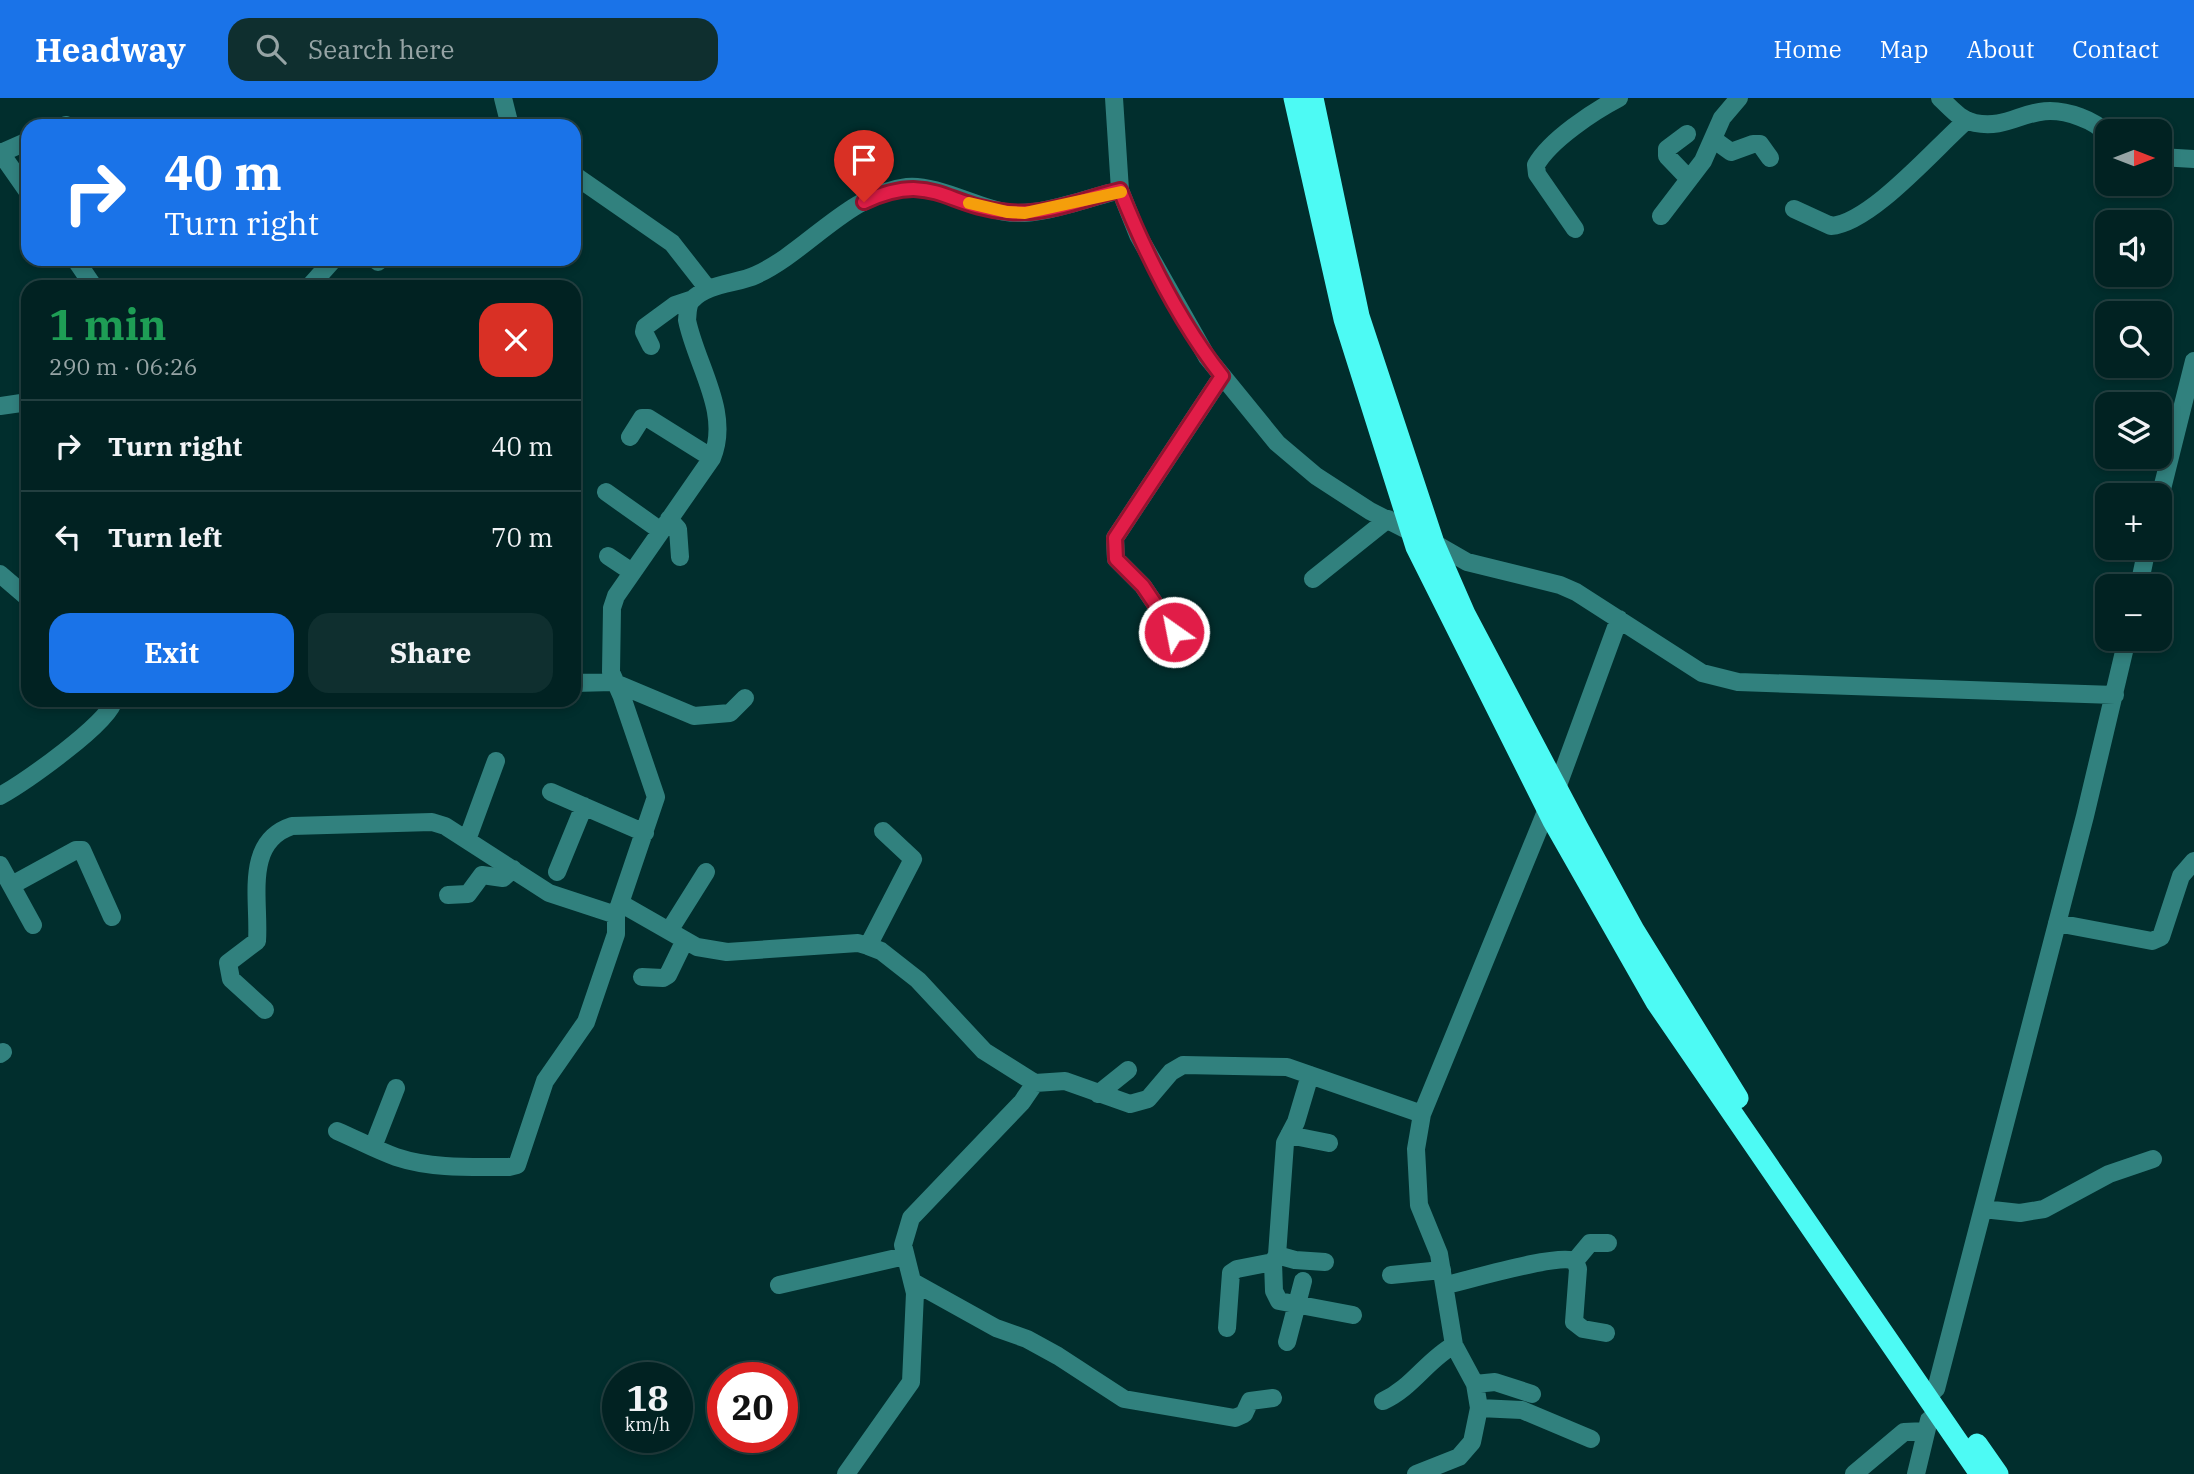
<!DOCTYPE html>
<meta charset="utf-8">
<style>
:root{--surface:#012222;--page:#0f2f2f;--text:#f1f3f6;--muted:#96a4a5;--line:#233f40;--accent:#1a73e8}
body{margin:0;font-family:"IBM Plex Serif",serif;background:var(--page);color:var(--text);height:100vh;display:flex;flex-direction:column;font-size:26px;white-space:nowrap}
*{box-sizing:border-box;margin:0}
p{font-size:23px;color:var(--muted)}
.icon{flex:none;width:38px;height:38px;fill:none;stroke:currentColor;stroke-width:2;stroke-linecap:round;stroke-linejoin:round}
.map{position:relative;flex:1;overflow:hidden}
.drawer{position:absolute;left:21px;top:182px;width:560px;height:427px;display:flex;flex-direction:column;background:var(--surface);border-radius:21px;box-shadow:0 4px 10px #0003,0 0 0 2px var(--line)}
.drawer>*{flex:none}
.top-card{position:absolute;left:21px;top:21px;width:560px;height:147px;border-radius:21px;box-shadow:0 4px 10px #0003,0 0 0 2px var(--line);background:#1a73e8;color:#fff;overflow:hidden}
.needle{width:46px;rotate:90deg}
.fabs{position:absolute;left:2095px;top:21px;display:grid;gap:14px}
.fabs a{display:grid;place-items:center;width:77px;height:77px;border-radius:14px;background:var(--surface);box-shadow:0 4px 10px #0003,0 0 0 2px var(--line);font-size:35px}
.speed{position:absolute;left:602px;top:1264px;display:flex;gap:14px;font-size:35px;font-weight:700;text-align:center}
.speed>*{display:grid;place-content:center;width:91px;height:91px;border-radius:50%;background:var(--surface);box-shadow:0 4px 10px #0003,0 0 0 2px var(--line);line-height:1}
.speed small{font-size:18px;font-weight:400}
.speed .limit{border:10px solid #d22;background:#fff;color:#111}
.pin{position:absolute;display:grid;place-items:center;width:60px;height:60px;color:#fff;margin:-72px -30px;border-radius:50% 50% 50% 0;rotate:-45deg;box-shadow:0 0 7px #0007}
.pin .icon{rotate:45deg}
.me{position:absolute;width:77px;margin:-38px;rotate:327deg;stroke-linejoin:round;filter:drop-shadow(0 0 5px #0008)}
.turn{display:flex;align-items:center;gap:24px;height:147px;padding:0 28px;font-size:32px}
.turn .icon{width:91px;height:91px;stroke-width:2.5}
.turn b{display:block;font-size:49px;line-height:60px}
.round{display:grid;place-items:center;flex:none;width:74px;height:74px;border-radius:21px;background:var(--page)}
.head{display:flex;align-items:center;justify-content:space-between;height:119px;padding:0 28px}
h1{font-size:42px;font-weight:700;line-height:52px;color:#1e9e55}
.button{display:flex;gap:14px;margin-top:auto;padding:14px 28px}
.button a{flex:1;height:80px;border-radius:21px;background:var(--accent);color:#fff;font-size:28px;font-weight:700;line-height:80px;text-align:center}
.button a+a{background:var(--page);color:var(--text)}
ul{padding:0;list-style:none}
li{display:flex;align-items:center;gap:21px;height:91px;padding:0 28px;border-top:2px solid var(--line)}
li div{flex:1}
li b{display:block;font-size:26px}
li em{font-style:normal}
header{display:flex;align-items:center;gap:42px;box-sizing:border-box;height:98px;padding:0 35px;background:var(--accent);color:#fff}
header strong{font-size:33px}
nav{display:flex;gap:38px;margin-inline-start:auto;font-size:24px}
.search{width:490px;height:63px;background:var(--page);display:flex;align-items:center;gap:18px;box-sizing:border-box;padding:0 24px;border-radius:21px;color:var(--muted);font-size:26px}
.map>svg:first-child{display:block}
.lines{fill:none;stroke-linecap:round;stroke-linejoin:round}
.minor{stroke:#31817e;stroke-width:18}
.highway{stroke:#4dfaf4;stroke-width:21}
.route-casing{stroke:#92132f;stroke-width:18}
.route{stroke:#e11d48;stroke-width:12}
.slow{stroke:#f59e0b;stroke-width:12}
</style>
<header>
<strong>Headway</strong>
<div class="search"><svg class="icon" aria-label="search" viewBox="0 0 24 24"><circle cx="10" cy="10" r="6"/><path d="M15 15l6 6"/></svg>Search here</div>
<nav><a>Home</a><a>Map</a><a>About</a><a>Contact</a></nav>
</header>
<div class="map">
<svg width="2194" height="1376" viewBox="0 0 2194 1376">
<rect width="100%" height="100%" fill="#012e2d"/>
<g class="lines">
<!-- minor -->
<path class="minor" d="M503 0 510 28
M1114 0 1120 92 1138 137 1207 259 1277 345 1316 378 1370 413 1411 434
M1940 0C1951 10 1960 22 1975 25 2015 33 2030 0 2080 19 2091 23 2099 27 2107 36
M63 28 66 27
M1687 36 1667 51V58L1689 81
M1713 41 1731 54 1753 46H1760L1770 60
M0 54 28 94
M1 55 28 43
M2160 59 2194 61
M574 77 672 145 708 191
M1794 111 1831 128C1871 125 1935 50 1967 22
M1661 118 1703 63 1722 20 1739 0
M1575 131 1537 76 1536 67C1550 42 1594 13 1619 0
M75 161 94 189
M375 161 378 164
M309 189 334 161
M651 248 644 234 645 229 675 207 693 201
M0 308 28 304
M630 339 642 320H648L712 360
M606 394 661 433
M2160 399 2194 263
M669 421 678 431 680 459
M1434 445 1467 464 1560 487 1576 494 1702 575 1738 584 2115 597
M608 458 632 474
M0 476 28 500
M1313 481 1388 421
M2139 488 2147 450
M1174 534 1143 488 1116 461 1115 440 1222 278
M574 585 613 584 694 618 730 615 745 600
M1557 690 1619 521
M551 694 645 735
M0 698C23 685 110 625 114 602
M467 742 496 663
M0 767 33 827
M557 774 584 708
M12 787 76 752H82L112 819
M448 797 468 796 482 777 503 780 513 771
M620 805 697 849 727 854 858 845 868 848 881 853 918 882 984 953 1035 985 1065 983 1130 1006 1148 1001 1171 974 1183 967 1287 969 1422 1016
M2057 825 2152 843 2161 839 2181 778 2194 763
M669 833 706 774
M868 848 913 761 883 733
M642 879 663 880 668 877 685 842
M265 912 231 881 228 865 257 843C260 803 243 744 292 728L432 724 445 728 549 795 616 817
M0 956 3 954
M1098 996 1128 972
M337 1033C356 1041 376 1052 396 1059 432 1071 472 1069 509 1069L517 1067 545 983 586 924 616 836V817L656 699 622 599 611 574 612 510 616 498 712 360C731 314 696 267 687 222 688 215 687 207 692 202 708 185 737 186 756 177 808 153 848 96 907 89 935 86 976 109 1005 114 1037 120 1088 100 1120 92
M1289 1037 1329 1045
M373 1049 396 990
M1983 1111 2020 1115 2044 1111 2109 1076 2153 1061
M1277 1157 1295 1162 1325 1164
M1575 1163 1590 1145H1608
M1273 1164 1274 1193 1279 1203 1353 1217
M1391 1177 1442 1172
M915 1185 996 1230 1027 1241 1058 1258 1124 1301 1235 1320 1244 1316 1250 1303 1273 1300
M779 1187 905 1158
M1446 1187C1469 1182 1558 1155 1575 1163L1578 1171 1574 1224 1583 1231 1606 1235
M1227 1230 1231 1175 1237 1171 1273 1164 1277 1157 1285 1045 1296 1024 1310 977
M1287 1244 1303 1183
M1475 1286 1495 1284 1532 1296
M1936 1291 2085 718 2127 541
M1383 1303C1412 1290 1427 1262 1454 1247
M1479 1310 1522 1312 1591 1341
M846 1376 911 1284 915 1195 903 1147 911 1120 1022 1004 1035 985
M1416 1376 1459 1359 1472 1344 1479 1310 1475 1286 1454 1247 1439 1156 1419 1107 1416 1051 1422 1016 1547 711
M1854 1376 1904 1334 1926 1333
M1916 1376 1929 1322"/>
<!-- highway -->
<path class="highway" d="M1294 0 1344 221 1416 449 1553 723 1656 904 1980 1376
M1313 0 1359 218 1434 445 1465 516 1578 730 1634 832 1738 1000
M1977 1346 1998 1376"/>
</g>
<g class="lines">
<defs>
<path id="route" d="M864 104C933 72 945 109 1009 114 1044 118 1086 100 1120 92 1146 157 1178 222 1222 278L1115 440 1116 461 1143 488 1174 534"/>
</defs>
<!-- route casing -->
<use href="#route" class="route-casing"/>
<!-- route -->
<use href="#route" class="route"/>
<!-- slow -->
<path class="slow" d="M969 105 1007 114 1025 115 1121 94"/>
</g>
</svg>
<div class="fabs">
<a><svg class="needle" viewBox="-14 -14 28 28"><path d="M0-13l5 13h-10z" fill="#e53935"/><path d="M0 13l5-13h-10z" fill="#96a4a5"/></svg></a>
<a><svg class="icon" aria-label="sound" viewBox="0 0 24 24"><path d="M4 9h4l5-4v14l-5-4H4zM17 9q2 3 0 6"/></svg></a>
<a><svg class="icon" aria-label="search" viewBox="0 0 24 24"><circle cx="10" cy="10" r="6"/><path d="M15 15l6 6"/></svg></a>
<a><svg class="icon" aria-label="layers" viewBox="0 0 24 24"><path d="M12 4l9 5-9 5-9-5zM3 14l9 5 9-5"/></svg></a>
<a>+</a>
<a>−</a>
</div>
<div class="speed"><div>18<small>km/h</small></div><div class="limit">20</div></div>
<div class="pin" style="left:864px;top:104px;background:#d93025"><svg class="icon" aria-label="arrive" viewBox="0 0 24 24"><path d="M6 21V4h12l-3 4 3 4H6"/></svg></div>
<svg class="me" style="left:1174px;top:534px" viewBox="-20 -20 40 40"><circle r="17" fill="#e11d48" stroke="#fff" stroke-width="3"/><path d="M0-11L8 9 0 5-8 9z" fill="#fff"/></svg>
<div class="top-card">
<div class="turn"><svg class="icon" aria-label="right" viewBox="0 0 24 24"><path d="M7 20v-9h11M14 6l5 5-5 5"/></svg><div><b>40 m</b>Turn right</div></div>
</div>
<section class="drawer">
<div class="head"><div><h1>1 min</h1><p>290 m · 06:26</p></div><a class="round" style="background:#d93025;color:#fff"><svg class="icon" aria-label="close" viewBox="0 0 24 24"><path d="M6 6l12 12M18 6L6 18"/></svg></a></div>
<ul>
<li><svg class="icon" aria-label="right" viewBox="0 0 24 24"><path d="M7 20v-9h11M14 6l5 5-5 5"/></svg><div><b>Turn right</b></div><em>40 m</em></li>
<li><svg class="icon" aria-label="left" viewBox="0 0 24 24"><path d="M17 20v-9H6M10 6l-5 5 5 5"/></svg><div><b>Turn left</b></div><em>70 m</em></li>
</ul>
<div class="button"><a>Exit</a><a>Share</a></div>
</section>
</div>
